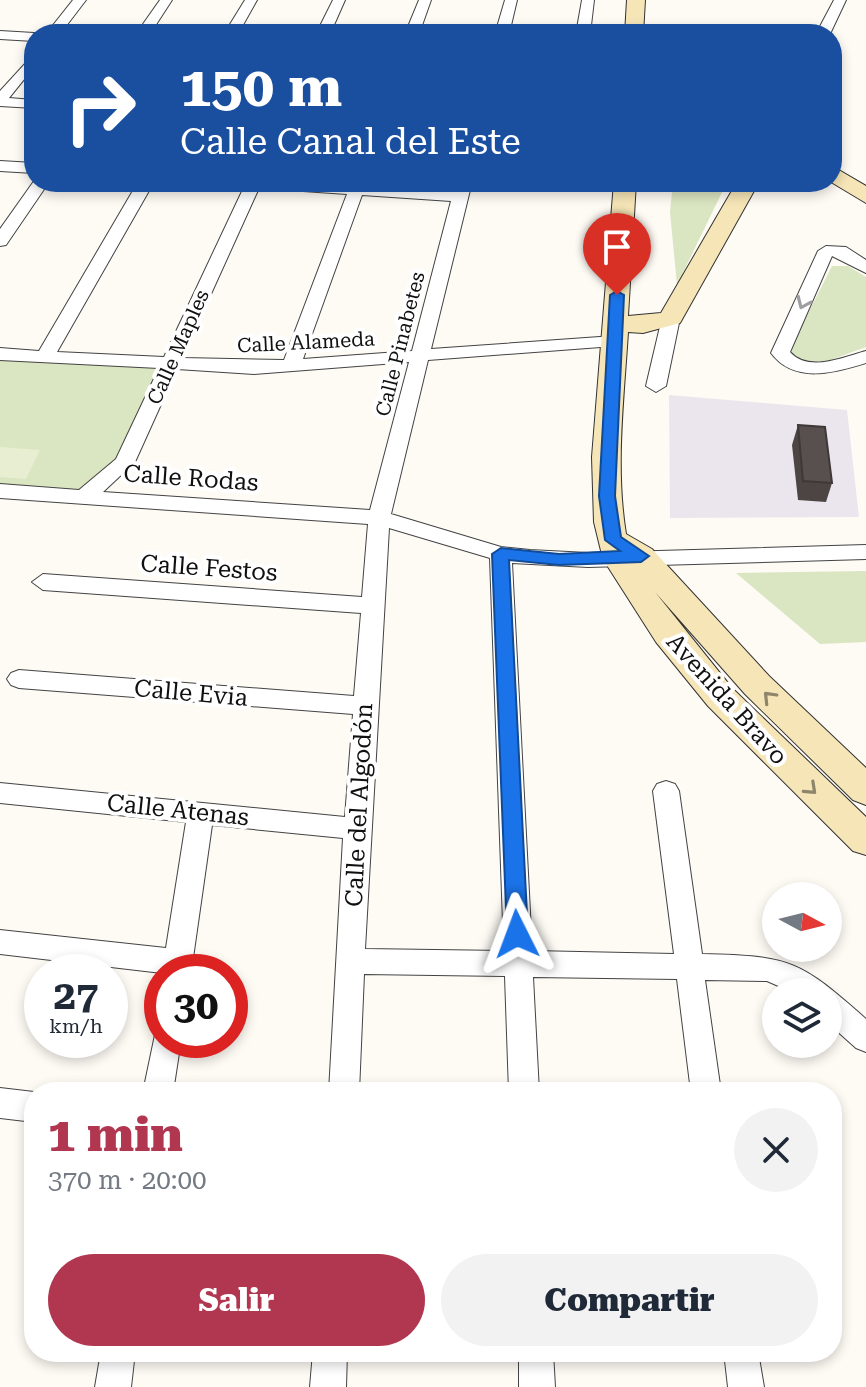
<!DOCTYPE html>
<html lang="es">
<meta charset="utf-8">
<style>
:root{--surface:#fff;--page:#f2f2f3;--text:#1f2937;--muted:#747a83;--accent:#b13751}
body{margin:0;font-family:"Roboto Serif",serif;background:var(--page);color:var(--text);height:100vh;display:flex;flex-direction:column;font-size:30px;white-space:nowrap}
*{box-sizing:border-box;margin:0}
p{font-size:26px;color:var(--muted)}
.icon{flex:none;width:44px;height:44px;fill:none;stroke:currentColor;stroke-width:2;stroke-linecap:round;stroke-linejoin:round}
.map{position:relative;flex:1;overflow:hidden}
.details{position:absolute;left:24px;top:1082px;width:818px;height:280px;display:flex;flex-direction:column;background:var(--surface);border-radius:32px;box-shadow:0 4px 12px #0003}
.details>*{flex:none}
.guide{position:absolute;left:24px;top:24px;width:818px;height:168px;border-radius:32px;box-shadow:0 4px 12px #0003;background:#1a4fa0;color:#fff;overflow:hidden}
.needle{width:52px;rotate:97deg}
.buttons{position:absolute;left:762px;top:882px;display:grid;gap:16px}
.buttons a{display:grid;place-items:center;width:80px;height:80px;border-radius:50%;background:var(--surface);box-shadow:0 4px 12px #0003;font-size:40px}
.speed{position:absolute;left:24px;top:954px;display:flex;gap:16px;font-size:40px;font-weight:700;text-align:center}
.speed>*{display:grid;place-content:center;width:104px;height:104px;border-radius:50%;background:var(--surface);box-shadow:0 4px 12px #0003;line-height:1}
.speed small{font-size:20px;font-weight:400}
.speed .limit{border:12px solid #d22;background:#fff;color:#111}
.pin{position:absolute;display:grid;place-items:center;width:68px;height:68px;color:#fff;margin:-82px -34px;border-radius:50% 50% 50% 0;rotate:-45deg;box-shadow:0 0 8px #0007}
.pin .icon{rotate:45deg}
.me{position:absolute;width:88px;margin:-44px;rotate:357deg;stroke-linejoin:round;filter:drop-shadow(0 0 6px #0008)}
.turn{display:flex;align-items:center;gap:28px;height:168px;padding:0 24px;font-size:36px}
.turn .icon{width:104px;height:104px;stroke-width:2.5}
.turn b{display:block;font-size:56px;line-height:68px}
.round{display:grid;place-items:center;flex:none;width:84px;height:84px;border-radius:42px;background:var(--page)}
.summary{display:flex;align-items:center;justify-content:space-between;height:136px;padding:0 24px}
h1{font-size:48px;font-weight:800;line-height:60px;color:var(--accent)}
.cta{display:flex;gap:16px;margin-top:auto;padding:16px 24px}
.cta a{flex:1;height:92px;border-radius:48px;background:var(--accent);color:#fff;font-size:32px;font-weight:800;line-height:92px;text-align:center}
.cta a+a{background:var(--page);color:var(--text)}
.map>svg:first-child{display:block}
.industrial{fill:#ebe6ed}
.green{fill:#dae5c1}
.pitch{fill:#e8eed2}
.lines{fill:none;stroke-linecap:round;stroke-linejoin:round}
.street-casing{stroke:#434343;stroke-width:2}
.secondary-casing{stroke:#323232;stroke-width:2}
.street{fill:#fff;fill-rule:evenodd}
.secondary{fill:#f6e5b7;fill-rule:evenodd}
.wall{fill:#4c4543}
.building{fill:#58504e;stroke:#3e3837;stroke-width:2}
.oneway{stroke:#9f9f9f}
.oneway2{stroke:#8e856c}
.route{fill:#1a73e8;stroke:#114b97;stroke-width:2}
.labels{text-anchor:middle;stroke-width:8;stroke-linejoin:round;paint-order:stroke}
.far-street-label{font-size:20px;fill:#101010;stroke:#fff}
.street-label{font-size:24px;fill:#101010;stroke:#fff}
</style>
<div class="map">
<svg width="866" height="1387" viewBox="0 0 866 1387">
<rect width="100%" height="100%" fill="#fefbf5"/>
<!-- industrial -->
<path class="industrial" d="M669 395 847 410 859 517 670 518Z"/>
<!-- green -->
<path class="green" d="M673 182H727L677 285 670 212Z
M832 266H848L866 277V347L822 363 797 360 791 354 797 335Z
M0 354 166 366 123 461 84 495 0 489Z
M866 571V642L820 644 736 573Z"/>
<!-- pitch -->
<path class="pitch" d="M0 447 40 450 26 479 0 477Z"/>
<g class="lines">
<defs>
<path id="street" d="M73 0H86L60 34H46Z
M160 0H172L150 34H136Z
M245 0H257L238 34H224Z
M333 0H345L330 34H316Z
M419 0H431L419 34H405Z
M505 0H517L509 34H495Z
M582 0H594L590 34H576Z
M834 0H846L830 34H816Z
M0 31 34 33 38 34H34V41L0 39Z
M34 54V67L9 98 34 100V108L0 106V91Z
M0 161 34 163V173L0 171Z
M34 181 49 182 6 245 0 246V229Z
M138 182H154L57 352 164 357 244 187 231 182H367L365 186 454 192 456 182H472L431 349 614 336 623 341 614 346 428 360 391 514 501 547 530 550 588 553 866 545V559L588 567 512 563 532 951 674 954 653 791 657 784 666 781 675 784 679 791 702 954C792 956 800 961 866 1019V1052L856 1048 828 1023V992H792L767 981 705 980 721 1092H691L677 979 533 977 539 1092H509L505 976 364 974 359 1092H329L343 838 212 825 191 972 162 973 0 954V930L166 948 186 822 0 803V783L345 817 353 714 19 688 11 685 7 679 11 673 19 670 354 696 361 613 43 590 32 582 43 574 362 597 368 524 0 498V484L79 490 116 459 159 368 0 360V348L39 351ZM259 188 347 194 284 360 182 358ZM362 195 451 201 412 351 303 359ZM409 362 370 510 103 492 135 462 177 369 254 374ZM389 528 490 558 504 951 365 949Z
M826 246 846 247 866 260V273L832 256 790 352C809 373 843 357 866 351V363C834 373 794 384 771 353L818 251Z
M671 313 680 318 666 386 656 392 646 386 662 318Z
M162 1028V1040H181L173 1092H143L156 1030Z
M0 1088 34 1092V1122L0 1118Z
M101 1352H135L131 1387H95Z
M313 1352H347L346 1387H310Z
M519 1352H553L555 1387H519Z
M724 1352H758L764 1387H728Z"/>
<path id="secondary" d="M627 0H645L643 34H625Z
M832 166 866 186V203L831 182Z
M614 182H636L628 316 661 313 737 182H759L680 323 643 333 628 332C624 398 615 467 626 534L652 549 769 676 866 768V805L853 800 745 694 655 592 732 688 866 817V855L853 851 708 706 656 642 603 559 594 522 592 457Z"/>
</defs>
<!-- street casing -->
<use href="#street" class="street-casing"/>
<!-- secondary casing -->
<use href="#secondary" class="secondary-casing"/>
<!-- street -->
<use href="#street" class="street"/>
<!-- secondary -->
<use href="#secondary" class="secondary"/>
</g>
<!-- wall -->
<path class="wall" d="M798 425 832 483 826 502 798 500 792 445Z"/>
<!-- building -->
<path class="building" d="M798 425 825 427 832 483 803 481Z"/>
<!-- one-way arrows -->
<defs><path id="oneway-chevron" d="M-2-3.5L2.5 0L-2 3.5" fill="none" stroke-width="1.6" stroke-linecap="round" stroke-linejoin="round" transform="scale(2)"/></defs>
<use class="oneway" href="#oneway-chevron" transform="translate(803 303) rotate(114)"/>
<g class="oneway2">
<use href="#oneway-chevron" transform="translate(769 697) rotate(-134)"/>
<use href="#oneway-chevron" transform="translate(811 789) rotate(43)"/>
</g>
<!-- route -->
<path class="route" d="M617 291 624 295 615 496 621 537 649 556 641 562 559 565 509 560 528 934 525 941H510L507 934 492 554 501 548 559 554 620 551 605 540 599 496 610 295Z"/>
<g class="labels">
<!-- far-street labels -->
<g class="far-street-label">
<text transform="translate(306 342) rotate(-3)" y="7">Calle Alameda</text>
<text transform="translate(400 344) rotate(-76)" y="7">Calle Pinabetes</text>
<text transform="translate(178 347) rotate(-66)" y="7">Calle Maples</text>
</g>
<!-- street labels -->
<g class="street-label">
<text transform="translate(191 478) rotate(4)" y="8">Calle Rodas</text>
<text transform="translate(209 568) rotate(4)" y="8">Calle Festos</text>
<text transform="translate(191 693) rotate(5)" y="8">Calle Evia</text>
<text transform="translate(727 699) rotate(48)" y="8">Avenida Bravo</text>
<text transform="translate(359 805) rotate(-87)" y="8">Calle del Algodón</text>
<text transform="translate(178 810) rotate(6)" y="8">Calle Atenas</text>
</g>
</g>
</svg>
<div class="buttons">
<a><svg class="needle" viewBox="-14 -14 28 28"><path d="M0-13l5 13h-10z" fill="#e53935"/><path d="M0 13l5-13h-10z" fill="#747a83"/></svg></a>
<a><svg class="icon" aria-label="layers" viewBox="0 0 24 24"><path d="M12 4l9 5-9 5-9-5zM3 14l9 5 9-5"/></svg></a>
</div>
<div class="speed"><div>27<small>km/h</small></div><div class="limit">30</div></div>
<div class="pin" style="left:617px;top:295px;background:#d93025"><svg class="icon" aria-label="arrive" viewBox="0 0 24 24"><path d="M6 21V4h12l-3 4 3 4H6"/></svg></div>
<svg class="me" style="left:517px;top:934px" viewBox="-20 -20 40 40"><path d="M0-17L14 15 0 8-14 15z" fill="#1a73e8" stroke="#fff" stroke-width="4"/></svg>
<div class="guide">
<div class="turn"><svg class="icon" aria-label="right" viewBox="0 0 24 24"><path d="M7 20v-9h11M14 6l5 5-5 5"/></svg><div><b>150 m</b>Calle Canal del Este</div></div>
</div>
<section class="details">
<div class="summary"><div><h1>1 min</h1><p>370 m · 20:00</p></div><a class="round"><svg class="icon" aria-label="close" viewBox="0 0 24 24"><path d="M6 6l12 12M18 6L6 18"/></svg></a></div>
<div class="cta"><a>Salir</a><a>Compartir</a></div>
</section>
</div>
